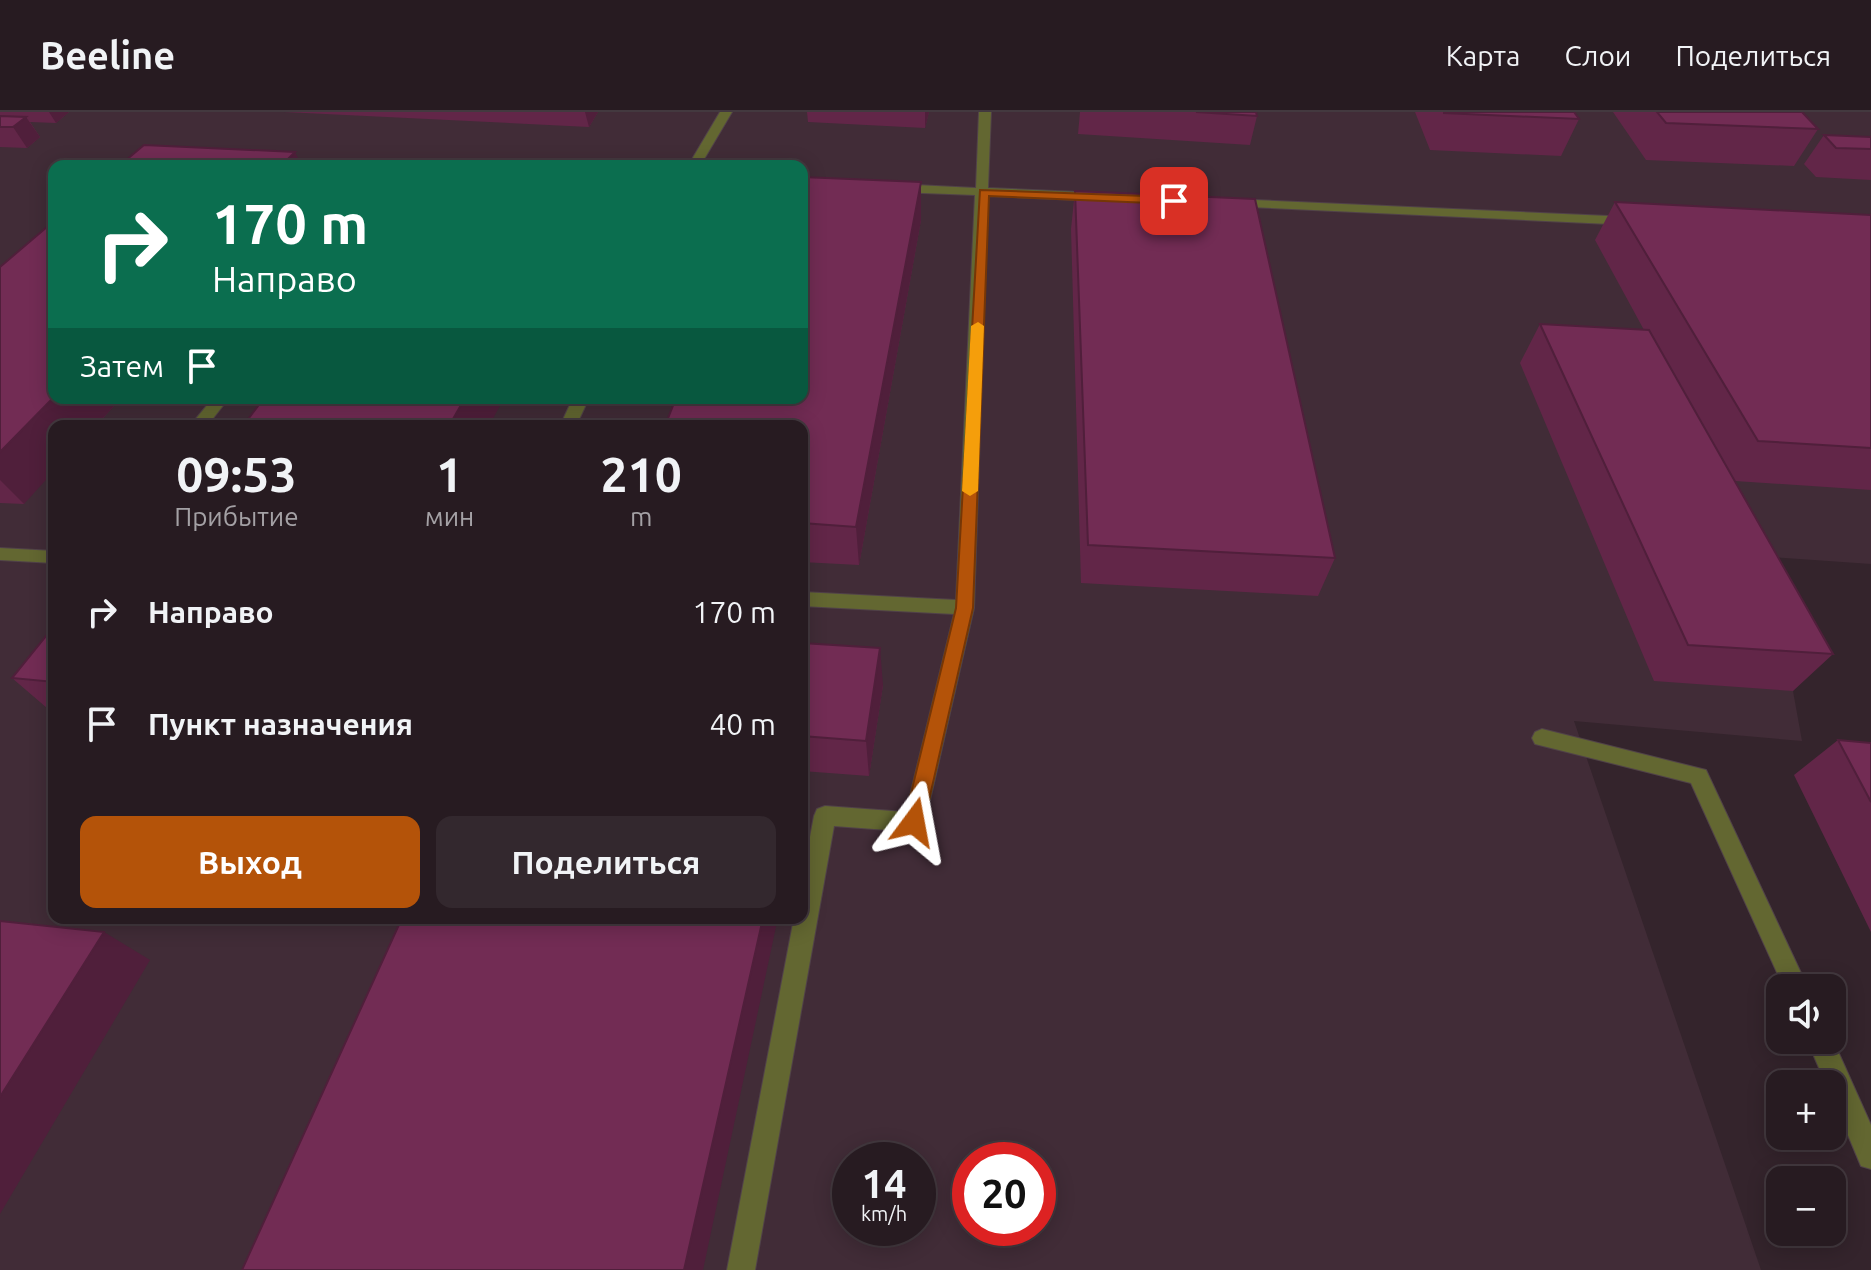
<!DOCTYPE html>
<html lang="ru">
<meta charset="utf-8">
<style>
:root{--surface:#271b21;--page:#33282e;--text:#f1f3f6;--muted:#a4a1a5;--line:#43393f;--accent:#b45309}
body{margin:0;font-family:Ubuntu,sans-serif;background:var(--page);color:var(--text);height:100vh;display:flex;flex-direction:column;font-size:30px;white-space:nowrap}
*{box-sizing:border-box;margin:0}
p{font-size:26px;color:var(--muted)}
.icon{flex:none;width:44px;height:44px;fill:none;stroke:currentColor;stroke-width:2;stroke-linecap:round;stroke-linejoin:round}
.map{position:relative;flex:1;overflow:hidden}
.details{position:absolute;left:48px;top:308px;width:760px;height:504px;display:flex;flex-direction:column;background:var(--surface);border-radius:16px;box-shadow:0 4px 20px #0003,0 0 0 2px var(--line)}
.details>*{flex:none}
.hud{position:absolute;left:48px;top:48px;width:760px;height:244px;border-radius:16px;box-shadow:0 4px 20px #0003,0 0 0 2px var(--line);background:#0b6e4f;color:#fff;overflow:hidden}
.fabs{position:absolute;left:1766px;top:862px;display:grid;gap:16px}
.fabs a{display:grid;place-items:center;width:80px;height:80px;border-radius:16px;background:var(--surface);box-shadow:0 4px 20px #0003,0 0 0 2px var(--line);font-size:40px}
.speed{position:absolute;left:832px;top:1030px;display:flex;gap:16px;font-size:40px;font-weight:700;text-align:center}
.speed>*{display:grid;place-content:center;width:104px;height:104px;border-radius:50%;background:var(--surface);box-shadow:0 4px 20px #0003,0 0 0 2px var(--line);line-height:1}
.speed small{font-size:20px;font-weight:400}
.speed .limit{border:12px solid #d22;background:#fff;color:#111}
.pin{position:absolute;display:grid;place-items:center;width:68px;height:68px;color:#fff;margin:-34px;border-radius:16px;box-shadow:0 4px 12px #0006}
.me{position:absolute;width:88px;margin:-44px;rotate:13deg;stroke-linejoin:round;filter:drop-shadow(0 0 6px #0008)}
.turn{display:flex;align-items:center;gap:28px;height:168px;padding:0 32px;font-size:36px}
.turn .icon{width:104px;height:104px;stroke-width:2.5}
.turn b{display:block;font-size:56px;line-height:68px}
.then{display:flex;align-items:center;height:76px;padding:0 32px;background:#0003;gap:16px;font-size:30px}
.eta{display:flex;justify-content:space-evenly;align-items:center;height:136px;text-align:center}
.eta b{font-size:48px;font-weight:700;line-height:56px}
.button{display:flex;gap:16px;margin-top:auto;padding:16px 32px}
.button a{flex:1;height:92px;border-radius:16px;background:var(--accent);color:#fff;font-size:32px;font-weight:700;line-height:92px;text-align:center}
.button a+a{background:var(--page);color:var(--text)}
ul{padding:0;list-style:none}
li{display:flex;align-items:center;gap:24px;height:112px;padding:0 32px}
li div{flex:1}
li b{display:block;font-size:30px}
li em{font-style:normal}
header{display:flex;align-items:center;gap:48px;box-sizing:border-box;height:112px;padding:0 40px;background:var(--surface);border-bottom:2px solid var(--line)}
header strong{font-size:38px}
nav{display:flex;gap:44px;margin-inline-start:auto;font-size:28px}
.map>svg:first-child{display:block}
.built{fill:#412c37;fill-rule:evenodd}
.lines{fill:none;stroke-linecap:round;stroke-linejoin:round}
.minor-casing{stroke:#514249;stroke-width:2}
.minor{fill:#636731;fill-rule:evenodd}
.wall{fill:#622648}
.shaded-wall{fill:#501f3b}
.building{fill:#722c54;stroke:#501f3b;stroke-width:2}
.route{fill:#b45309;stroke:#753606;stroke-width:2}
.slow{fill:#f59e0b}
</style>
<header>
<strong>Beeline</strong>
<nav><a>Карта</a><a>Слои</a><a>Поделиться</a></nav>
</header>
<div class="map">
<svg width="1871" height="1158" viewBox="0 0 1871 1158">
<rect width="100%" height="100%" fill="#34242c"/>
<!-- built -->
<path class="built" d="M0 0H1871V452L1715 441 1793 579 1802 629 1574 609 1761 1158H0ZM54 54H802V286H54ZM54 314H802V806H54ZM850 1048H918V1116H850ZM970 1048H1038V1116H970Z"/>
<g class="lines">
<defs>
<path id="minor" d="M720 0H732L700 54H688Z
M979 0H991L988 76 1100 81 1106 85 1100 89 988 84 974 496 925 710 922 717 914 720 834 714 755 1158H727L794 806H802V767L814 704 817 697 825 694 906 700 954 502 802 494V480L956 488 975 83 896 80 890 76 896 72 976 76Z
M1232 87 1631 105 1638 109 1631 113 1227 94V88Z
M213 286H229L207 314H190Z
M573 286H589L576 314H560Z
M0 436 54 439V451L0 448Z
M1542 617 1706 658 1808 876H1784L1691 671 1535 632 1532 626 1535 620Z
M1832 926 1871 1013V1057L1861 1054 1832 985V972H1826L1807 928Z"/>
</defs>
<!-- minor casing -->
<use href="#minor" class="minor-casing"/>
<!-- minor -->
<use href="#minor" class="minor"/>
</g>
<!-- wall -->
<path class="wall" d="M0 0H69L56 11 30 10 40 25 27 36 0 35Z
M284 0H598L589 15Z
M807 0H929L925 16 808 10Z
M1080 0H1256L1257 4 1250 33 1078 22Z
M1415 0H1574L1579 7 1561 44 1430 38Z
M1613 0H1802L1818 17 1794 54 1646 48Z
M1824 23 1871 25V68L1816 65 1804 52Z
M921 70V108L859 453 802 450V314Z
M1075 79 1335 446 1318 484 1081 471 1071 117Z
M1615 90 1871 103V378L1735 369 1833 542 1793 579 1654 569 1520 251 1540 212 1644 218 1595 128Z
M0 155 121 286 96 314H54L24 392 0 391Z
M54 514V602L12 566Z
M802 531 883 573 869 664 802 659Z
M1838 628 1871 631V820L1794 663Z"/>
<!-- shaded-wall -->
<path class="shaded-wall" d="M49 0H69L56 11Z
M585 0H598L589 15Z
M925 0H929L925 16Z
M26 5 40 25 27 36 13 15Z
M295 40 302 54H281Z
M921 70V108L859 453 856 415Z
M54 285V286H121L96 314H54V359L24 392 0 368V340Z
M465 286H504L489 314H449Z
M880 536 883 573 869 664 866 629Z
M763 806H776L777 810 703 1158H684Z
M104 820 150 848 0 1102V985Z"/>
<!-- building -->
<path class="building" d="M1196 0H1256L1257 4Z
M1444 0H1574L1579 7 1444 1Z
M1657 0H1802L1818 17 1666 11Z
M0 4 26 5 13 15H0Z
M1824 23 1871 25V37L1836 36Z
M144 33 295 40 281 54H119Z
M443 50 535 54H440Z
M802 65 921 70 856 415 802 411V314H665L676 286H802Z
M1075 79 1255 87 1335 446 1088 433Z
M1615 90 1871 103V336L1758 329Z
M54 109V285L0 340V155Z
M1540 212 1649 218 1833 542 1688 533Z
M264 286H465L449 314H243Z
M54 514V570L12 566Z
M802 531 880 536 866 629 802 624Z
M1838 628 1871 631V690Z
M402 806H763L684 1158H242Z
M0 809 104 820 0 985Z"/>
<!-- route -->
<path class="route" d="M980 78 1174 85 1180 89 1174 92 989 84 973 496 924 710 921 717 914 719 907 717 904 710 956 496Z"/>
<!-- slow -->
<path class="slow" d="M978 210 984 214 978 379 970 384 962 379 971 214Z"/>
</svg>
<div class="fabs">
<a><svg class="icon" aria-label="sound" viewBox="0 0 24 24"><path d="M4 9h4l5-4v14l-5-4H4zM17 9q2 3 0 6"/></svg></a>
<a>+</a>
<a>−</a>
</div>
<div class="speed"><div>14<small>km/h</small></div><div class="limit">20</div></div>
<div class="pin" style="left:1174px;top:89px;background:#d93025"><svg class="icon" aria-label="arrive" viewBox="0 0 24 24"><path d="M6 21V4h12l-3 4 3 4H6"/></svg></div>
<svg class="me" style="left:914px;top:710px" viewBox="-20 -20 40 40"><path d="M0-17L14 15 0 8-14 15z" fill="#b45309" stroke="#fff" stroke-width="4"/></svg>
<div class="hud">
<div class="turn"><svg class="icon" aria-label="right" viewBox="0 0 24 24"><path d="M7 20v-9h11M14 6l5 5-5 5"/></svg><div><b>170 m</b>Направо</div></div>
<div class="then">Затем<svg class="icon" aria-label="arrive" viewBox="0 0 24 24"><path d="M6 21V4h12l-3 4 3 4H6"/></svg></div>
</div>
<section class="details">
<div class="eta">
<div><b>09:53</b><p>Прибытие</p></div>
<div><b>1</b><p>мин</p></div>
<div><b>210</b><p>m</p></div>
</div>
<ul>
<li><svg class="icon" aria-label="right" viewBox="0 0 24 24"><path d="M7 20v-9h11M14 6l5 5-5 5"/></svg><div><b>Направо</b></div><em>170 m</em></li>
<li><svg class="icon" aria-label="arrive" viewBox="0 0 24 24"><path d="M6 21V4h12l-3 4 3 4H6"/></svg><div><b>Пункт назначения</b></div><em>40 m</em></li>
</ul>
<div class="button"><a>Выход</a><a>Поделиться</a></div>
</section>
</div>
